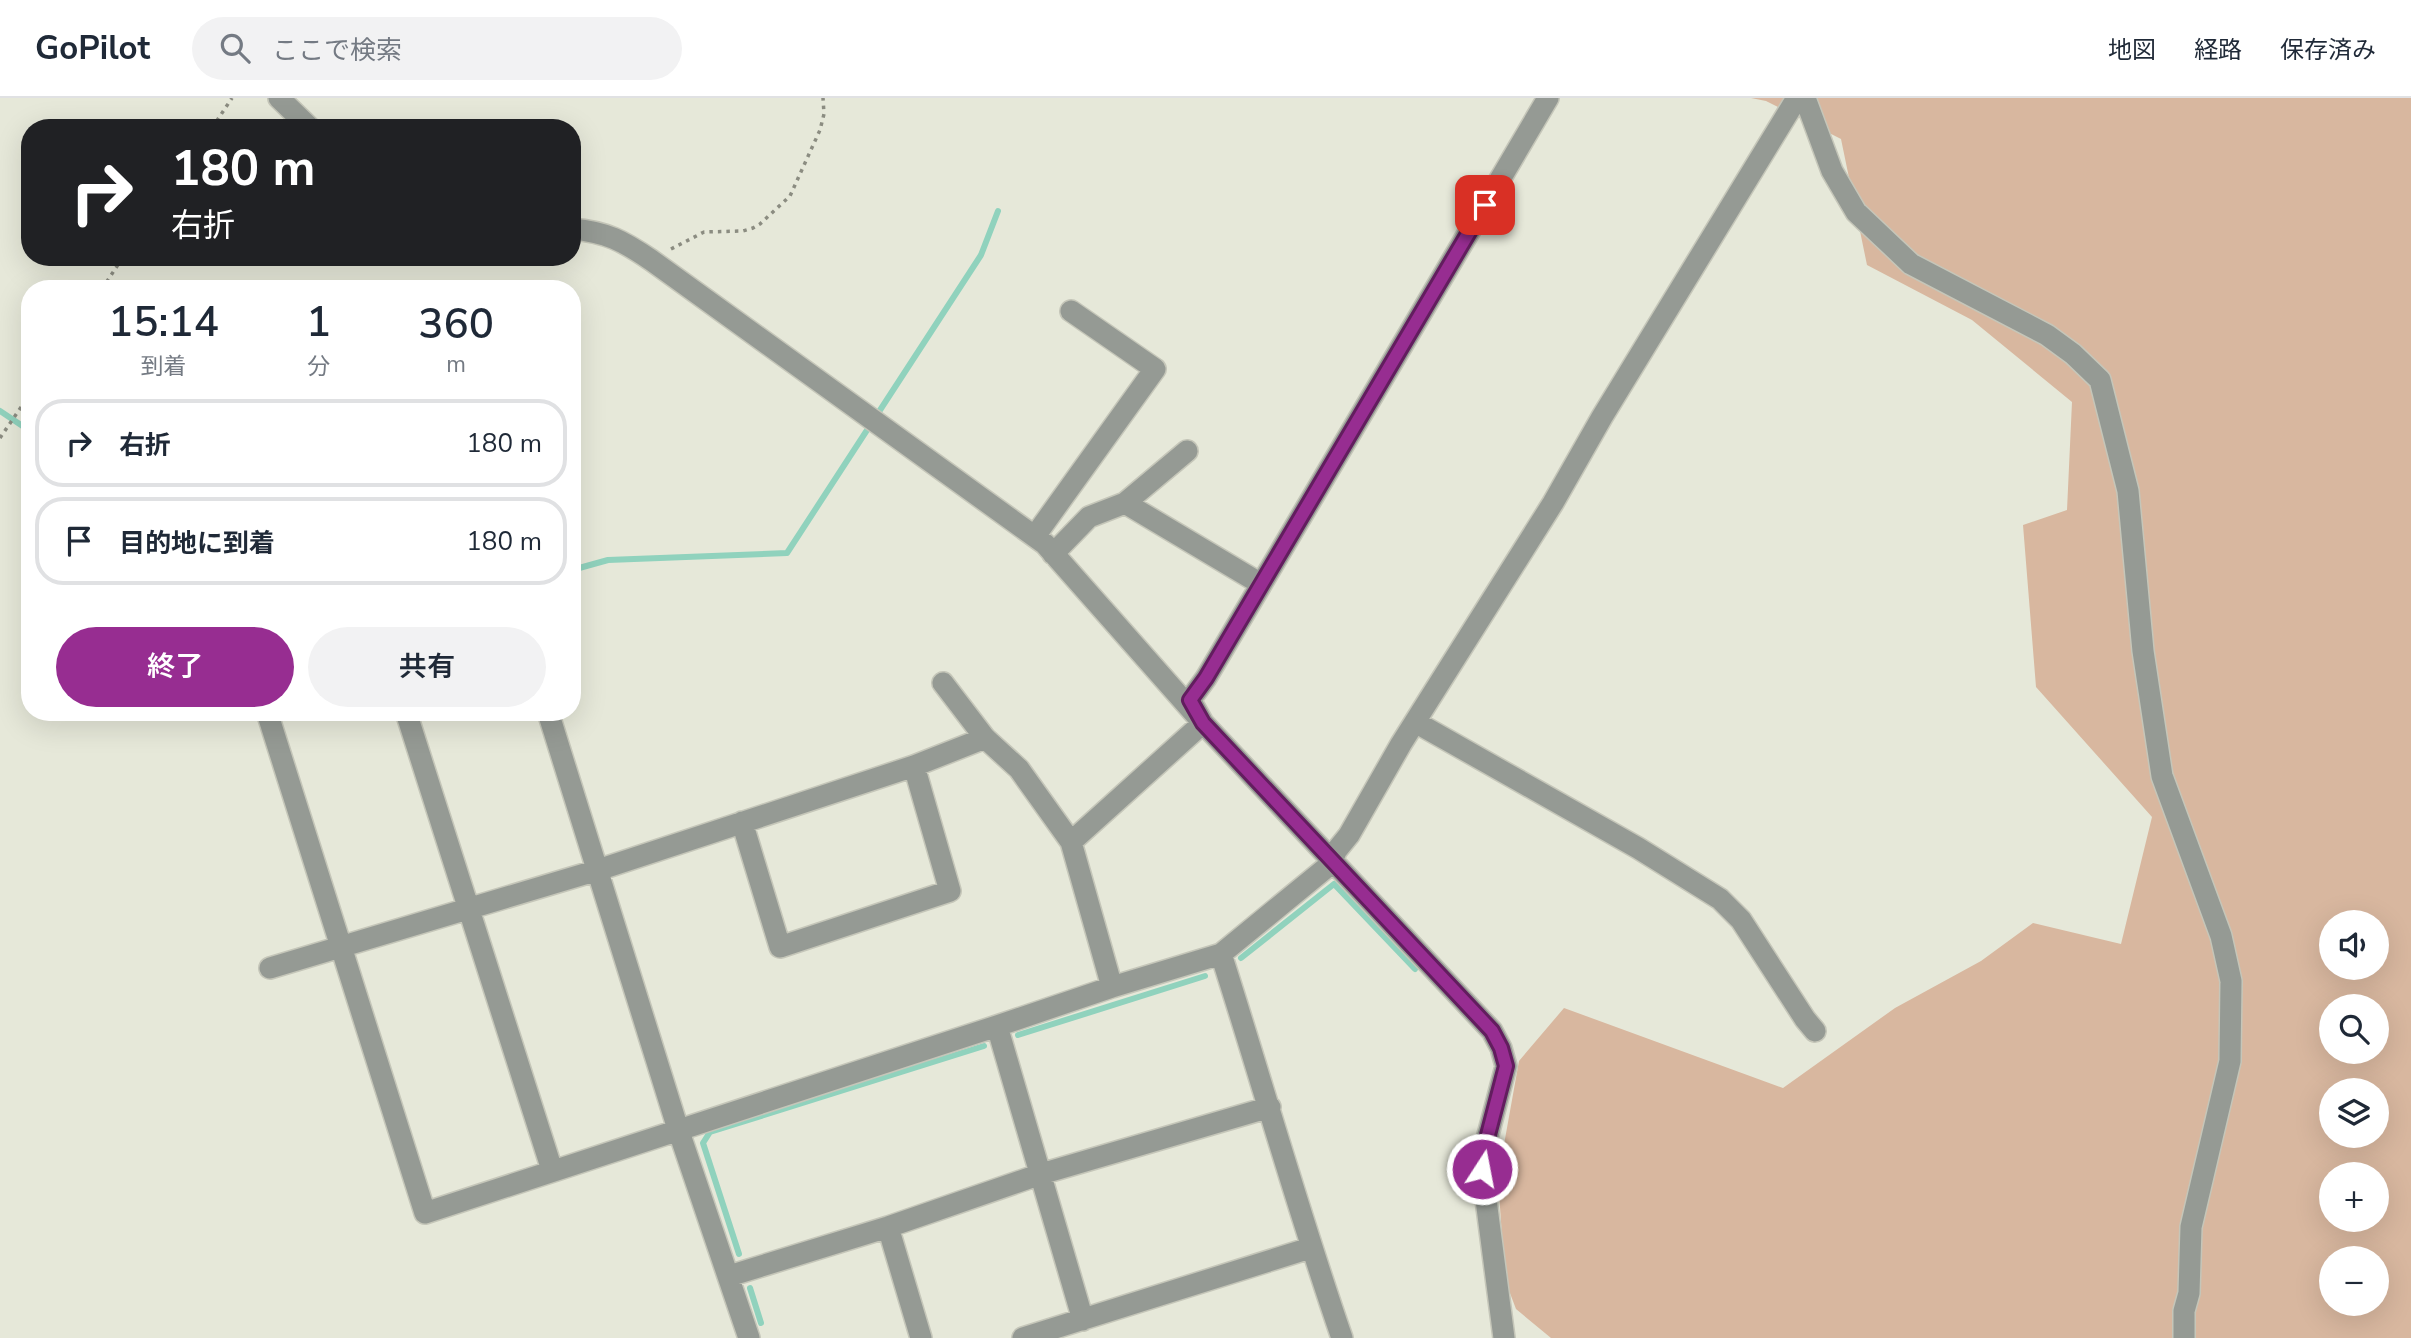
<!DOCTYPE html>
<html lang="ja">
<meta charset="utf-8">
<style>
:root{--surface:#fff;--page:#f2f2f3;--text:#1f2937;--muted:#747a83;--line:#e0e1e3;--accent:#972d91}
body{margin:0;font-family:"Nunito Sans","Noto Sans JP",sans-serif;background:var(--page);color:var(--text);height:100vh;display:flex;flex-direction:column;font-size:26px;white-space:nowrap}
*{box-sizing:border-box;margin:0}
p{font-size:23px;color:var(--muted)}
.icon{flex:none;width:38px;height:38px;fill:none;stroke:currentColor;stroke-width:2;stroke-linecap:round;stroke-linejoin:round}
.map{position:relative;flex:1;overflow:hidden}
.panel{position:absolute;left:21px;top:182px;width:560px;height:441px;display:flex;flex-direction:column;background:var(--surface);border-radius:28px;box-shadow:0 7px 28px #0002}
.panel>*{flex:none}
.guide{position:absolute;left:21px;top:21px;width:560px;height:147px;border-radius:28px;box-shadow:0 7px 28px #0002;background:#202124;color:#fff;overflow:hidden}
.controls{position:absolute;left:2319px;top:812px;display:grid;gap:14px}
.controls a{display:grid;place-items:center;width:70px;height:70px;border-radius:50%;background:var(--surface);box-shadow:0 7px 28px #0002;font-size:35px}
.pin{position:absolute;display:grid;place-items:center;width:60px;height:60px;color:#fff;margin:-30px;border-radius:14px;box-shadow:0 4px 10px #0006}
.me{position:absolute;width:77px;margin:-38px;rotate:11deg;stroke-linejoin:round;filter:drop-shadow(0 0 5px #0008)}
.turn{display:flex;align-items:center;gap:24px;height:147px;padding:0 35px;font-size:32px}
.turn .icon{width:91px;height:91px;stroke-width:2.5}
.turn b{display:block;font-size:49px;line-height:60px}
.eta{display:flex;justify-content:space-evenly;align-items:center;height:119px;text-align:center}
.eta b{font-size:42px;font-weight:600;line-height:49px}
.primary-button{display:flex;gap:14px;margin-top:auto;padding:14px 35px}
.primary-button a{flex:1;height:80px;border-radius:42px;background:var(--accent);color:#fff;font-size:28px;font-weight:600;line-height:80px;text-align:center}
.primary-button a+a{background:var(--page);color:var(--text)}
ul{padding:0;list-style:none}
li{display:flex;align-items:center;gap:21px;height:88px;margin:0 14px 10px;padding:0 21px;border:4px solid var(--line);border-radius:28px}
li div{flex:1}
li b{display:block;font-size:26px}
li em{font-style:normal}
header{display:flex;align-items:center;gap:42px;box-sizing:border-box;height:98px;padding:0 35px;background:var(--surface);border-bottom:2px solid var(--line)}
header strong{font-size:33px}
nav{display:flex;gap:38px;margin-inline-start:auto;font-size:24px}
.search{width:490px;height:63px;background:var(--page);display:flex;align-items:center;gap:18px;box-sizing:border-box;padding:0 24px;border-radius:38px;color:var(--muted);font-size:26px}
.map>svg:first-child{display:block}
.green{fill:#d8b79f;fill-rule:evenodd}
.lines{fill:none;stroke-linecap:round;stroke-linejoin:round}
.stream{stroke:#90d2bd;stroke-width:6}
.minor-casing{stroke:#c5c6b9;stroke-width:24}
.path{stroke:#8b8c81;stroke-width:3.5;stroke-dasharray:3.5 5;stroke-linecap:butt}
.minor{stroke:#959a94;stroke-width:21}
.route-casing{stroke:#621d5e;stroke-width:18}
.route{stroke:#972d91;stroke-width:12}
</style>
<header>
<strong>GoPilot</strong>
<div class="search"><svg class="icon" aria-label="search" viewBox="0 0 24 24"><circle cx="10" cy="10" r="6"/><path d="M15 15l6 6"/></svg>ここで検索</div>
<nav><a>地図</a><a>経路</a><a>保存済み</a></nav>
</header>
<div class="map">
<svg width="2411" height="1240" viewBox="0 0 2411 1240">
<rect width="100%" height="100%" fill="#e6e8d9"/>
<!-- green -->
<path class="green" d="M1751 0H2411V1240H1551L1516 1211 1505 1182 1498 1080 1519 963 1564 910 1783 990 1895 910 1981 863 2033 825 2121 846 2152 719 2036 589 2023 427 2067 412 2072 304 1972 222 1867 167 1841 41 1766 3ZM2331 824H2376V870H2331ZM2331 908H2376V954H2331ZM2331 992H2376V1038H2331ZM2331 1076H2376V1122H2331ZM2331 1160H2376V1206H2331Z"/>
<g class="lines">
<!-- stream -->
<path class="stream" d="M0 313 30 333
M572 472 608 462 787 455 981 157 998 113
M1241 860 1334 786 1415 871
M1018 937 1205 878
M739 1156 703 1045 710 1034 984 948
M750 1190 761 1225"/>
<defs>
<path id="minor" d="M279 0 310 30
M1805 0 1832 73 1856 114 1911 166 2047 237 2073 256 2100 282 2128 393 2143 553 2162 678 2221 838 2231 883 2230 963 2191 1129 2189 1195 2184 1213V1240
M572 131C607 134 623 143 651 162L1045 446 1203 625 1492 933 1501 950 1506 968 1483 1056 1482 1071 1504 1240
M1125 405 1187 353
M1035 438 1155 271 1071 213
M1053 456 1089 419 1125 405 1261 486
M943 585 985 640 1019 671 1071 744
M267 614 425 1115 997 928 1112 889 1221 856 1332 765 1336 753 1349 737 1401 646 1553 405 1602 319 1797 0
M406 614 552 1072
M548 614 678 1031 749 1240
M1417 625 1638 750 1720 801 1741 822 1805 921 1815 933
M742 724 780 849 950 793 914 668
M1221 856C1262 984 1298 1113 1342 1240
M270 870 598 772 914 668 985 640
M1112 889 1071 744 1203 625 1190 602 1206 580 1548 0
M997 928 1083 1222
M888 1129 921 1240
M729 1178 888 1129 1041 1076 1270 1009
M1023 1240 1310 1150"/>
</defs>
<!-- minor casing -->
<use href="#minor" class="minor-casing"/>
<!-- path -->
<path class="path" d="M212 30 232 0
M671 151 704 134 743 133 753 130 760 126 790 98 820 32 824 16 823 0
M102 191 123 159
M0 340 30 296"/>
<!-- minor -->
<use href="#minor" class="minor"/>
</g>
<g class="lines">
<defs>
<path id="route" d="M1482 1071 1483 1056 1506 968 1501 950 1492 933 1203 625 1190 602 1206 580 1485 107"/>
</defs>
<!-- route casing -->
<use href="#route" class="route-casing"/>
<!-- route -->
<use href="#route" class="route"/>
</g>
</svg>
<div class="controls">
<a><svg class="icon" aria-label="sound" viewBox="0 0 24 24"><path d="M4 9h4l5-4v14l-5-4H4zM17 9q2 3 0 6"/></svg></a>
<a><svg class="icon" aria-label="search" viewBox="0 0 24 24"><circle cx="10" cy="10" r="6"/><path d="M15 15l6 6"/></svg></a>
<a><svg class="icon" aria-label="layers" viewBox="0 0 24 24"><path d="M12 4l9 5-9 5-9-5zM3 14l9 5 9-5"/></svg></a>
<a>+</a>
<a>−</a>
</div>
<div class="pin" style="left:1485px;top:107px;background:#d93025"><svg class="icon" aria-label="arrive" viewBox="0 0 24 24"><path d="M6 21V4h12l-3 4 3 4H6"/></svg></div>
<svg class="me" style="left:1482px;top:1071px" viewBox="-20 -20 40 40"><circle r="17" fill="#972d91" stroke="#fff" stroke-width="3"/><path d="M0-11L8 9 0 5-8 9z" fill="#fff"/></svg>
<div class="guide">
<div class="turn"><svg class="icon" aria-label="right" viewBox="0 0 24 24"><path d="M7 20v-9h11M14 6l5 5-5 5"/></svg><div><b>180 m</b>右折</div></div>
</div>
<section class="panel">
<div class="eta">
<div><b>15:14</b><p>到着</p></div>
<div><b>1</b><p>分</p></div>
<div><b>360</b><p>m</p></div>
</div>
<ul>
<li><svg class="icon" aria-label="right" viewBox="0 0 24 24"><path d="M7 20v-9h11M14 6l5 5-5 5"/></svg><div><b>右折</b></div><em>180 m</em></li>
<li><svg class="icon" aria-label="arrive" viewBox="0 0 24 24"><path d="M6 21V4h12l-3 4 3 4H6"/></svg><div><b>目的地に到着</b></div><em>180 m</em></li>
</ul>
<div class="primary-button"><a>終了</a><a>共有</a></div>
</section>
</div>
